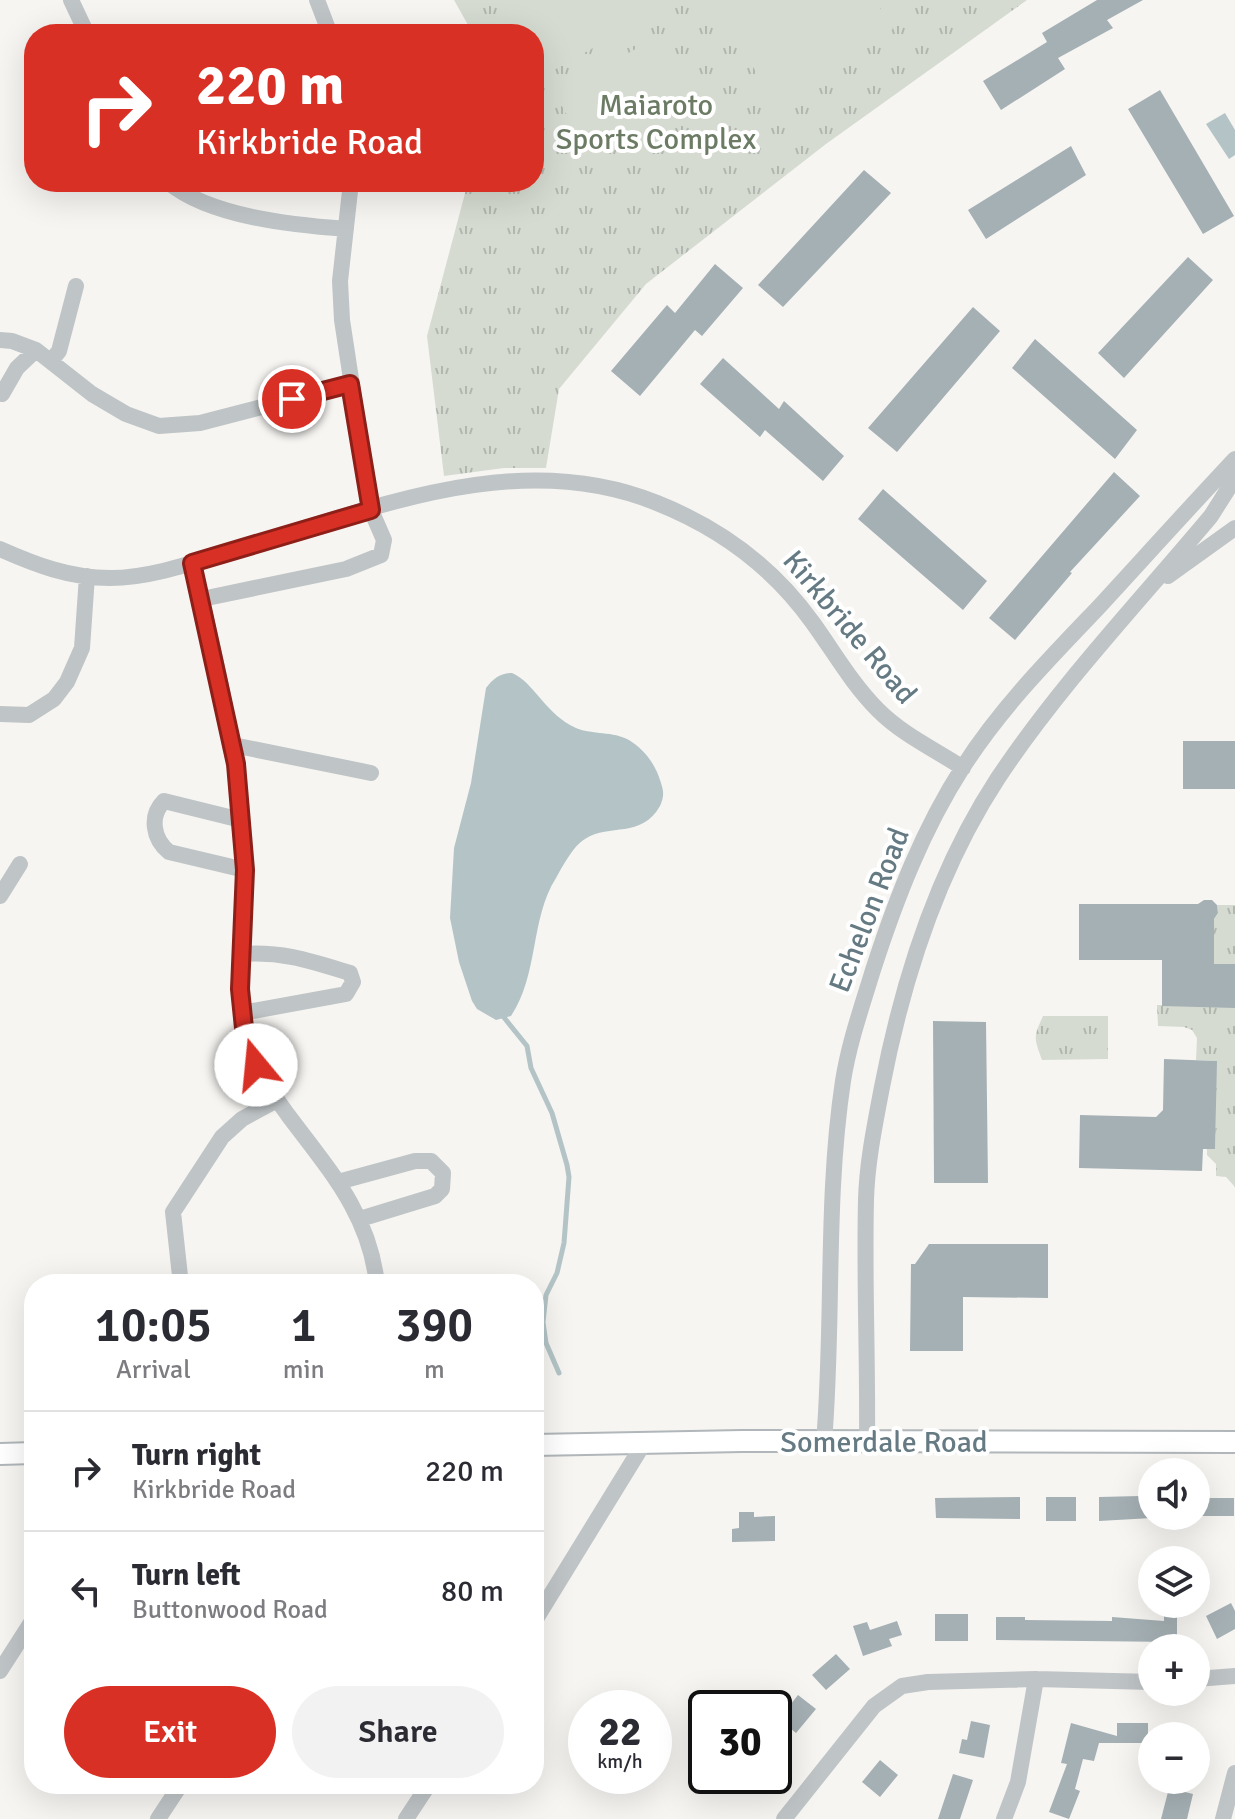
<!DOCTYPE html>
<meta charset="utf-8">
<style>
:root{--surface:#fff;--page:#f2f2f3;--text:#2b2b33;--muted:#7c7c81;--line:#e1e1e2;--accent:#d93025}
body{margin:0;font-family:Signika,sans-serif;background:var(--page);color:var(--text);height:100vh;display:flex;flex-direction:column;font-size:30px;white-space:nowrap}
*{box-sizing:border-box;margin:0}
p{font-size:26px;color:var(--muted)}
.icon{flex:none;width:44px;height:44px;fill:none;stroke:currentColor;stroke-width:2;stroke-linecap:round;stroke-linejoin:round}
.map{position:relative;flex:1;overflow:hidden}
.side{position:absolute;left:24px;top:1274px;width:520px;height:520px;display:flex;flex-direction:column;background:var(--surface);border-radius:32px;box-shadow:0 8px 32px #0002}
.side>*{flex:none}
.guide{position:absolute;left:24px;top:24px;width:520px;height:168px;border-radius:32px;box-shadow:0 8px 32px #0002;background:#d93025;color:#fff;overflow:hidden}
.tools{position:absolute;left:1138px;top:1458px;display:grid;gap:16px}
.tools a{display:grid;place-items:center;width:72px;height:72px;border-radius:50%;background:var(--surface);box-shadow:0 8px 32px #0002;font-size:40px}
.speed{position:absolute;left:568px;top:1690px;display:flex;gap:16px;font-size:40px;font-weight:700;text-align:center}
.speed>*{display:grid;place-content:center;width:104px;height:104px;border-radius:50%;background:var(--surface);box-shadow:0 8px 32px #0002;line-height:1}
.speed small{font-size:20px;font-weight:400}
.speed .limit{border:4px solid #111;border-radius:12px;background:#fff;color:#111}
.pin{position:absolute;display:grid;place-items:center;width:68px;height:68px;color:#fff;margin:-34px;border:4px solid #fff;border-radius:50%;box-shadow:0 2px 8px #0007}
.me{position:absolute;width:88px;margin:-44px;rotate:343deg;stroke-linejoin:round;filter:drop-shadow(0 0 6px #0008)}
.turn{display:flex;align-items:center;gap:28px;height:168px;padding:0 40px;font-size:36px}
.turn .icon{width:104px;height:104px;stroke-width:2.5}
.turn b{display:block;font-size:56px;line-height:68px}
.eta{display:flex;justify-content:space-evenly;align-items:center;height:136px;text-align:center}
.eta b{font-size:48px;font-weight:600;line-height:56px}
.button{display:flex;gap:16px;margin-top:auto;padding:16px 40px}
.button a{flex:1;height:92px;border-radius:48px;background:var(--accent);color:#fff;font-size:32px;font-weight:600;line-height:92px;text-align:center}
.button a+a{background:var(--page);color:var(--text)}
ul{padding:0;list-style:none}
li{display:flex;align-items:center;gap:24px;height:120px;padding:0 40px;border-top:2px solid var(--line)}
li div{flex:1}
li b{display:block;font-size:30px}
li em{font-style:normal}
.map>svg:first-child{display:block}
.park{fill:url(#park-tufts)}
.pitch{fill:#d6dbd1}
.water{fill:#b4c4c6}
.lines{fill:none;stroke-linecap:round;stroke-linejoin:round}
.stream{stroke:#b4c4c6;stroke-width:5}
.building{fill:#a5b0b4}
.major-casing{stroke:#b0b6b9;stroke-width:24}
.minor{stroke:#bfc4c6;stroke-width:16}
.major{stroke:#fff;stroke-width:20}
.route-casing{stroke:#8d1f18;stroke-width:20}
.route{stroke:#d93025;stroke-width:14}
.labels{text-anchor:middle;stroke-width:8;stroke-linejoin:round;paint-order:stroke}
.park-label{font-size:30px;fill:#6c7b64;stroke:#fff}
.street-label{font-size:30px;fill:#657a83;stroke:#fff}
</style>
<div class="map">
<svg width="1235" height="1819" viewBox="0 0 1235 1819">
<defs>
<pattern id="park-tufts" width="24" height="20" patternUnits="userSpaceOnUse" patternTransform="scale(2)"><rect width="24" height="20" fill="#d6dbd1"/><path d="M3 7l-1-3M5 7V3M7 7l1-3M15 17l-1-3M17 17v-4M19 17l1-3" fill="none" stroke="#b1b7af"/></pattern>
</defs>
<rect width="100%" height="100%" fill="#f6f5f2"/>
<!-- park -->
<path class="park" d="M454 0H1027L826 144 646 284 559 389 546 468H504L444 476 427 336 468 182H534V34H473Z
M1217 905H1235V1187L1226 1177 1216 1176V1164L1207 1155V1149H1215L1216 1061 1196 1060 1197 1038 1192 1030 1184 1027 1158 1026 1157 1005 1214 1006V919L1218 913Z
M1043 1016H1108V1059L1042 1060C1034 1037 1033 1038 1043 1016Z"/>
<!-- pitch -->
<path class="pitch" d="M522 0H640L650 16 545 75 534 56V34H520L506 9Z
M712 0H875L893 29 774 101Z
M659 35 698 103 594 162 556 96Z"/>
<!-- water -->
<path class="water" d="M1225 113 1235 130V155L1229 159 1206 124Z
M512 673C534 682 546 715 576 728 593 735 613 731 629 740 645 750 656 765 661 783 664 792 664 797 660 806 641 839 610 823 585 839 573 846 563 866 556 878 530 919 539 974 511 1016L496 1020 477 1009 472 1001 459 962 450 918 454 848 471 783 486 688C493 679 500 673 512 673Z"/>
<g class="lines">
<!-- stream -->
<path class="stream" d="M502 1015 527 1046 531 1068 552 1113 567 1165 569 1177 564 1243 557 1273 546 1295 543 1322 546 1343 559 1373"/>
</g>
<!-- building -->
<path class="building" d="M1097 0H1143L1107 20 1113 28 1058 58 1065 69 1001 110 983 81 1047 42 1042 33Z
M1160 90 1234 216 1203 234 1128 109Z
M1071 146 1086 175 986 239 968 210Z
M864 170 891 193 783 307 758 285Z
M1188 257 1213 280 1124 378 1098 353Z
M715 264 743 288 702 336 695 330 640 396 611 371 667 305 675 313Z
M973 307 1000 331 897 452 868 428Z
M1035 339 1137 430 1115 459 1012 368Z
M723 358 779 409 784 401 844 456 823 481 765 430 760 437 700 384Z
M1114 472 1140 496 1070 572 1072 573 1015 640 989 618Z
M883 489 987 581 963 610 858 519Z
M1183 741H1235V789H1183Z
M1204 900H1212L1217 905 1218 913 1214 919V964H1235V1008L1162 1006V960H1079V904H1198Z
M933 1021 986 1022 988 1183H934Z
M1164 1059 1217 1061 1215 1149H1203L1202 1171 1079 1168 1080 1115 1156 1117 1163 1110Z
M929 1244H1048V1298L963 1297V1351H910L911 1264H915Z
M1140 1496 1152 1497V1518L1099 1521V1497Z
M1020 1497V1519L936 1518 935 1498Z
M1046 1497H1076V1521H1046Z
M1196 1498H1234V1516H1196Z
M739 1512H754V1517L775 1516V1541L732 1542V1529L739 1528Z
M1231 1603 1235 1611V1629L1217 1639 1206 1616Z
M1164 1606H1177V1642L996 1640V1617H1025V1620L1112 1621V1617L1164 1621Z
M935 1614H968V1641H935Z
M897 1621 902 1635 889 1639 892 1646 863 1656 853 1626 867 1622 870 1630Z
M836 1654 850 1669 826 1690 812 1675Z
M798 1695 816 1709 796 1733 779 1719Z
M971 1721 990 1725 984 1758 959 1753 962 1739 967 1740Z
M1071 1723 1117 1736V1723H1148V1743H1099L1094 1761 1083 1759 1075 1789 1080 1791 1069 1819 1049 1812 1067 1764 1061 1763Z
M880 1760 898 1775 880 1797 862 1782Z
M953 1774 973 1780 960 1819H938Z
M1169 1788 1193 1794 1187 1819H1161Z"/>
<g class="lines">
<defs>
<path id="major" d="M534 1445 742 1441 1235 1442
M0 1454 34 1453"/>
</defs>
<!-- major casing -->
<use href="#major" class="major-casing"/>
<!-- minor -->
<path class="minor" d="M71 0 87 34
M317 0 330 34
M168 182C210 217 293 225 346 229
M0 340 12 341 36 350 92 394 126 414 159 426 200 423 350 384
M51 361 59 351 76 286
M0 390 2 394 17 368 36 350
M0 549C36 565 70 578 110 578 151 578 195 562 234 550 370 510 517 446 657 503 720 528 773 567 813 623 834 652 852 684 878 710 903 735 934 749 963 768
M192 563C218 663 240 763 244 867 247 925 233 984 247 1042 254 1069 272 1093 288 1115 329 1170 369 1213 377 1284
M1168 576 1235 528
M202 599 346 569 381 555 384 540 371 510 342 320 340 281 351 182
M0 714 29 715 54 699 67 682 82 648 87 576
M233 745 371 773
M241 820 164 801C149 816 153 839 169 852L245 870
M0 896 20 864
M241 954C283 951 311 961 350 973L353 982 346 994 242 1013
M338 1182 415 1161H431L443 1173 442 1189 435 1196 360 1219
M185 1284 180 1276 173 1212 222 1137 242 1119 277 1100
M824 1442C834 1322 825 1200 843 1081 849 1043 862 1006 873 970 896 899 923 829 963 767 1000 709 1049 659 1096 610 1142 560 1188 509 1235 459
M867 1442C868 1361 864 1281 866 1200 867 1162 875 1124 882 1087 903 978 937 871 998 778 1060 685 1139 602 1211 516L1235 478
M534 1622 644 1443
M0 1671 34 1618
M1196 1679 1235 1676
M158 1819 181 1784
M406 1819 429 1784
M784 1819 874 1706 902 1686 928 1682 1036 1679 1152 1682
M1004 1819 1018 1782 1036 1679
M1223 1819 1235 1773"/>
<!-- major -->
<use href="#major" class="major"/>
</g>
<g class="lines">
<defs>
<path id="route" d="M256 1065 244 1028 240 989 245 870 236 764 192 563 371 510 350 384 292 399"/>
</defs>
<!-- route casing -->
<use href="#route" class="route-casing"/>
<!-- route -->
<use href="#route" class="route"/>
</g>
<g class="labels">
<!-- park labels -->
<g class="park-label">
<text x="656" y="115">Maiaroto<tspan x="656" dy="34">Sports Complex</tspan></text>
</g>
<!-- street labels -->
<g class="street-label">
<text transform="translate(850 627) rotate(50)" y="10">Kirkbride Road</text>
<text transform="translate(869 910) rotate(-69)" y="10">Echelon Road</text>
<text x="884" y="1452">Somerdale Road</text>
</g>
</g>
</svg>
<div class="tools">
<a><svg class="icon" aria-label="sound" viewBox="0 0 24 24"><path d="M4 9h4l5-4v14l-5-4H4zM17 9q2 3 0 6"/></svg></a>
<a><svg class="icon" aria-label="layers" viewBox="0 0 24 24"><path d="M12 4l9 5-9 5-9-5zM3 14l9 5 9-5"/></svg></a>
<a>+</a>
<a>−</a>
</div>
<div class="speed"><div>22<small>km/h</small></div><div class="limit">30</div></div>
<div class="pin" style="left:292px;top:399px;background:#d93025"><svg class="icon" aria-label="arrive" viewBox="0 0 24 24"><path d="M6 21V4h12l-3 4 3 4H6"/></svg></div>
<svg class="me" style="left:256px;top:1065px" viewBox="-20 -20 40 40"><circle r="19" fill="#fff"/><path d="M0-13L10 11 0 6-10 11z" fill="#d93025"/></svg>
<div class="guide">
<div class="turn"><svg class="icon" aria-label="right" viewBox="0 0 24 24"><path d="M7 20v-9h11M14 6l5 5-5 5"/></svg><div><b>220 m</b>Kirkbride Road</div></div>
</div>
<section class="side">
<div class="eta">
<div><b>10:05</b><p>Arrival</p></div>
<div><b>1</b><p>min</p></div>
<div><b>390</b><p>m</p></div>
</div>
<ul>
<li><svg class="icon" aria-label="right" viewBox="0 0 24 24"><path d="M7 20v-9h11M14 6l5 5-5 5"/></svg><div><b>Turn right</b><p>Kirkbride Road</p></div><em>220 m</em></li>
<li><svg class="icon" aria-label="left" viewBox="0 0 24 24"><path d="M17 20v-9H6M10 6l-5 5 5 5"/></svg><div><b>Turn left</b><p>Buttonwood Road</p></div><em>80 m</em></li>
</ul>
<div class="button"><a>Exit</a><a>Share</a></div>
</section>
</div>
